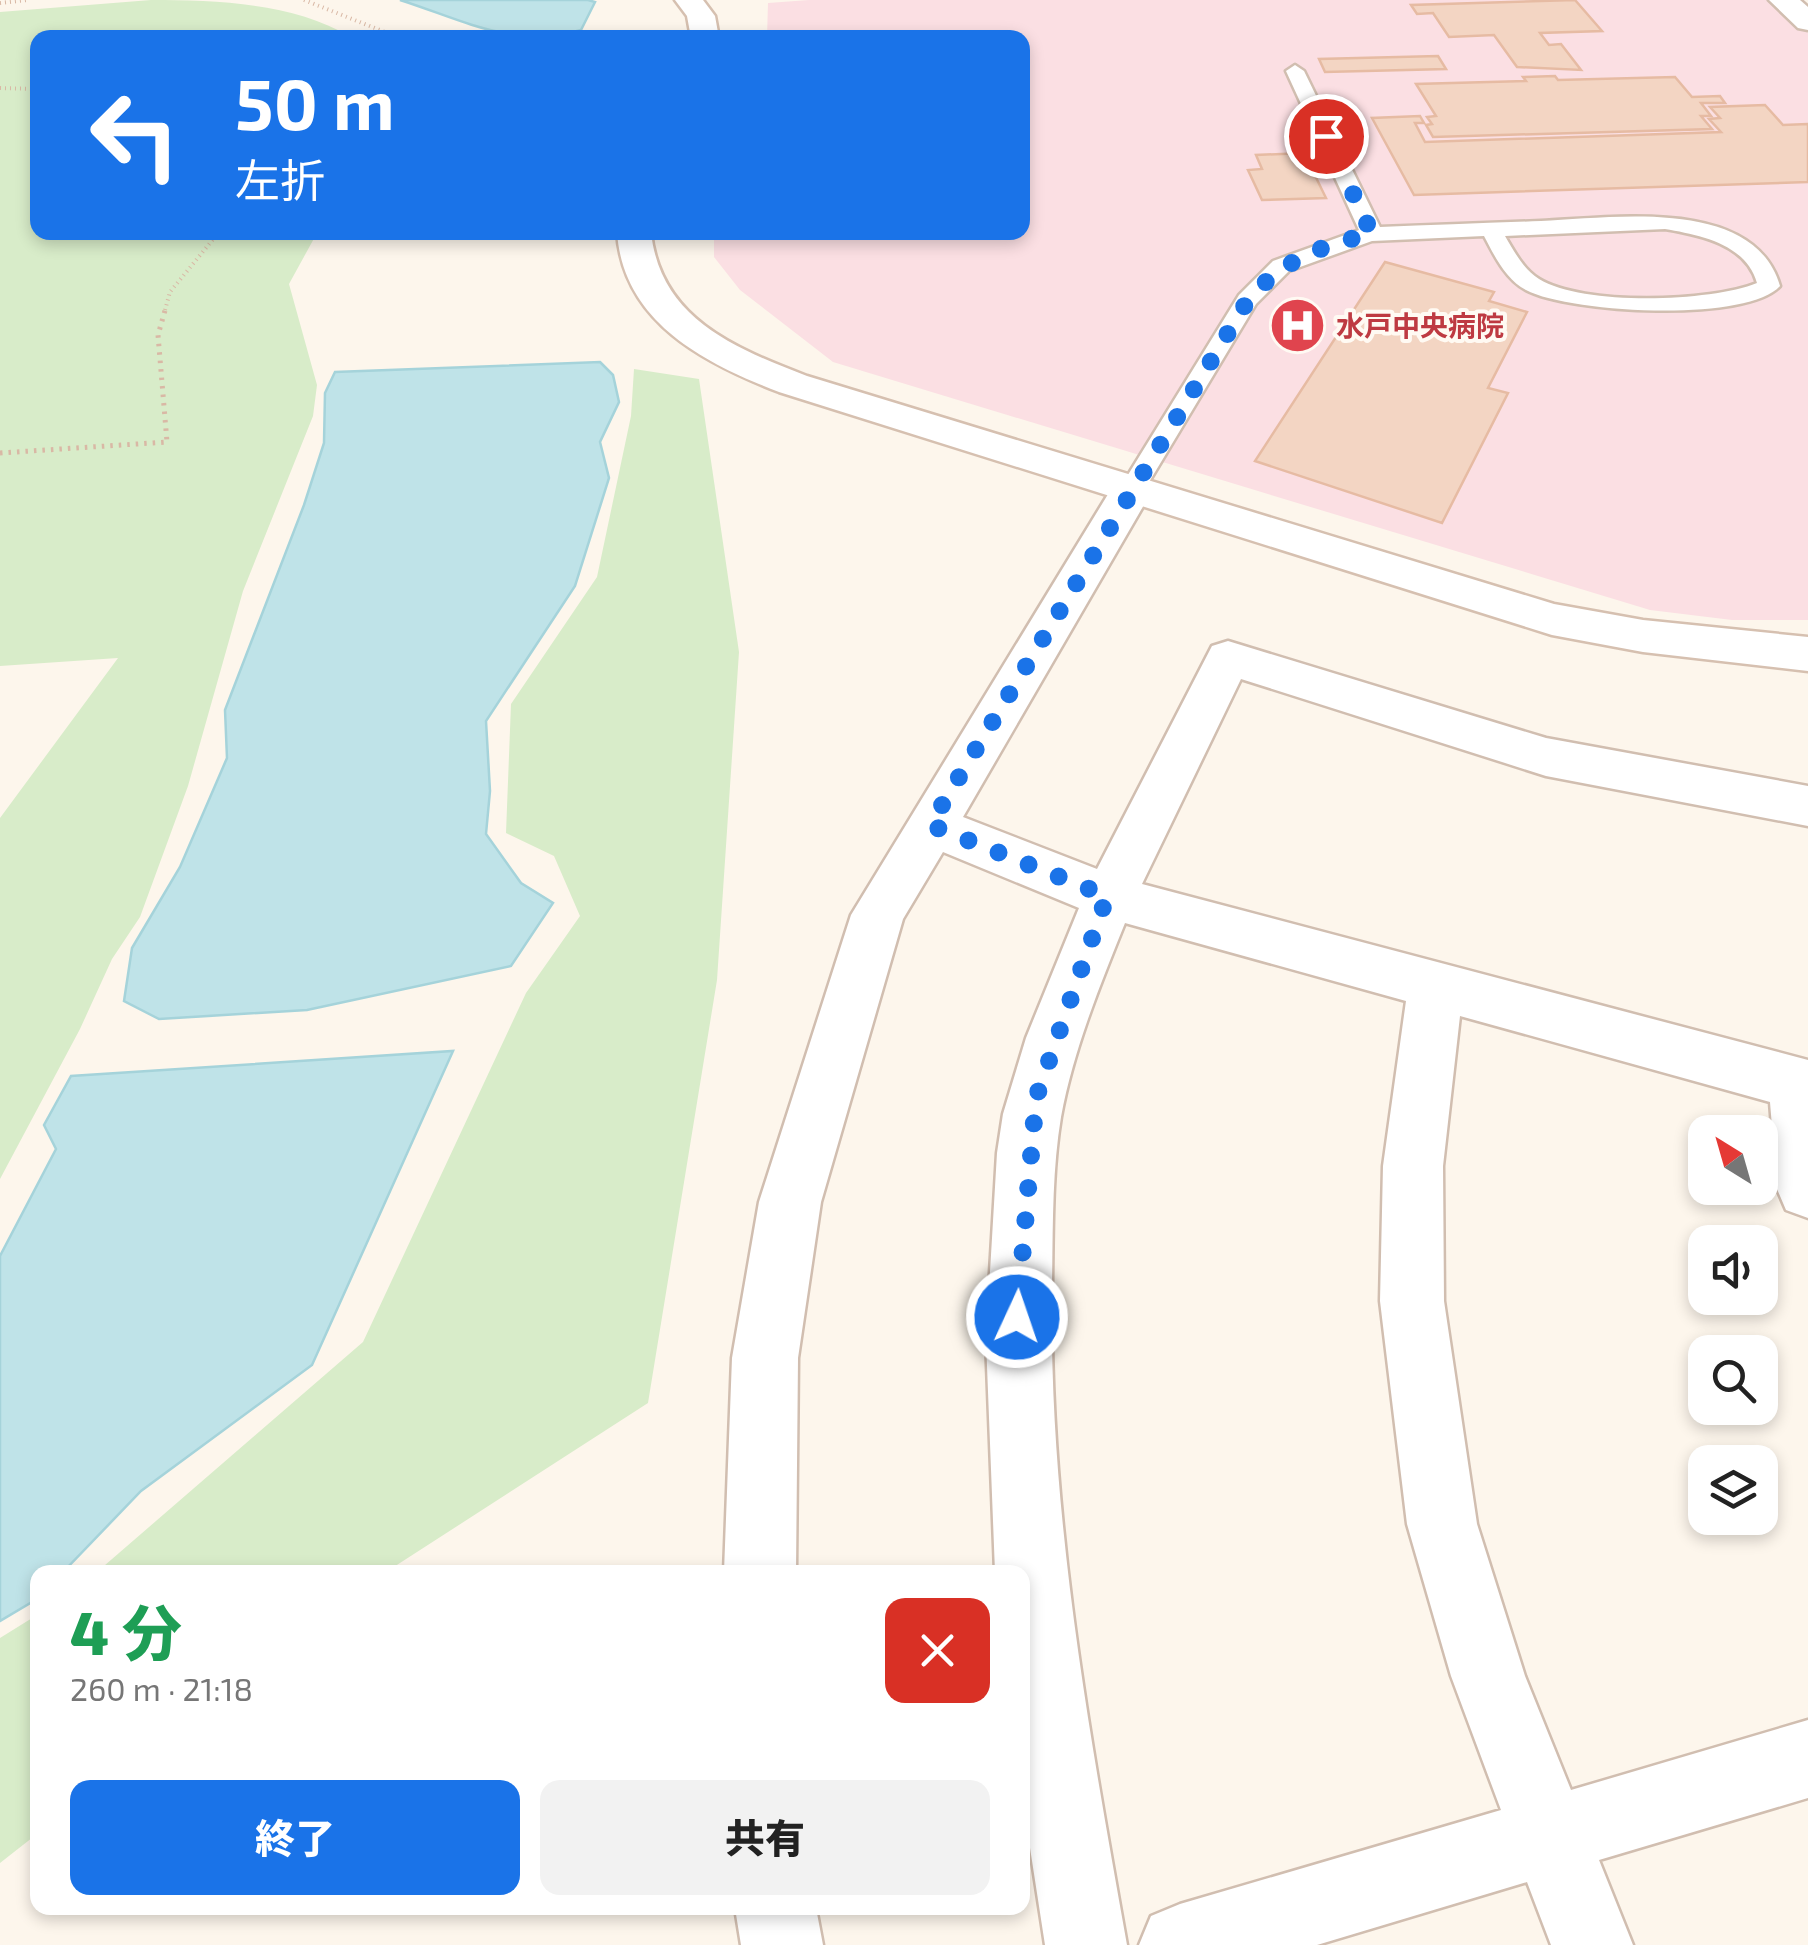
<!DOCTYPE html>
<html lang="ja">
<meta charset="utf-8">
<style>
:root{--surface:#fff;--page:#f2f2f2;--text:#222;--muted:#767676;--accent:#1a73e8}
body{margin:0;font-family:"Exo 2","Noto Sans JP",sans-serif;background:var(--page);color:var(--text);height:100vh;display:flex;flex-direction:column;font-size:38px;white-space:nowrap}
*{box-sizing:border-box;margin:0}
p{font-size:32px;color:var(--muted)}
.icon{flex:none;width:55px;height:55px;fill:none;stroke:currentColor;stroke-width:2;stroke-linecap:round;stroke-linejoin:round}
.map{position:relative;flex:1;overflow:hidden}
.details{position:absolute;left:30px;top:1565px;width:1000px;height:350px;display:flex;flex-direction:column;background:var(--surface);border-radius:20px;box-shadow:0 5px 15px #0003}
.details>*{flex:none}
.top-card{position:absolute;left:30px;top:30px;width:1000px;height:210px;border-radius:20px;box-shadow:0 5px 15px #0003;background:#1a73e8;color:#fff;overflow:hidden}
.needle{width:65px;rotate:323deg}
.fabs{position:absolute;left:1688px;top:1115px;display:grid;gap:20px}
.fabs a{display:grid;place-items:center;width:90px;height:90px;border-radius:20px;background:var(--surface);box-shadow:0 5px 15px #0003;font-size:50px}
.pin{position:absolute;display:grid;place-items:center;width:85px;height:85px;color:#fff;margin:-42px;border:5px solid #fff;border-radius:50%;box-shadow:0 2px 10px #0007}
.me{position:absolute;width:110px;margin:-55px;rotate:3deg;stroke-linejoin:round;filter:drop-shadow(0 0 8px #0008)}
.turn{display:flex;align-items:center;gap:35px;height:210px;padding:0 40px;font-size:45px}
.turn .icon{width:130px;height:130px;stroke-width:2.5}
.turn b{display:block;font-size:70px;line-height:85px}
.round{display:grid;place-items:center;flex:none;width:105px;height:105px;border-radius:20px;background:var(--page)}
.head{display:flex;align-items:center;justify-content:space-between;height:170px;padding:0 40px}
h1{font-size:60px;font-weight:800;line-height:75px;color:#1e9e55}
.button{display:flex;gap:20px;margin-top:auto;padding:20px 40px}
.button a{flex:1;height:115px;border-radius:20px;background:var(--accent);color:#fff;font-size:40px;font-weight:800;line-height:115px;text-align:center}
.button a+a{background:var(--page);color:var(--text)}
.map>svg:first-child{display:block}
.medical{fill:#fbdfe3}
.green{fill:#d8ecc9}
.water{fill:#bfe3e8;stroke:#a5d3da;stroke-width:2.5}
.building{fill:#f3d5c3;stroke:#e6bba3;stroke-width:2.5}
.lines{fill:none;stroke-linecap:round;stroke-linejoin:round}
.lane-casing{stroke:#d1beb0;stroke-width:5}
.street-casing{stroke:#d1beb0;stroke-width:5}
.secondary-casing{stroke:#d6c0b0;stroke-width:5}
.path-far1{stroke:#d9b8a5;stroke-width:4;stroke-dasharray:1 4;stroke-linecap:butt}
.path{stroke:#d9b8a5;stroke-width:5;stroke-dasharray:2.5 6;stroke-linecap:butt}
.lane{fill:#fff;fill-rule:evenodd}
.street{fill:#fff;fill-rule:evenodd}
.secondary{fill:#fff;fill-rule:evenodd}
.route{stroke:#1a73e8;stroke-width:18;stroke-dasharray:0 32.4}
.labels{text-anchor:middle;stroke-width:8;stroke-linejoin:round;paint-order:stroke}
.far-health-label{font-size:28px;font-weight:bold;fill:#be3a42;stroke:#fffaf3;text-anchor:start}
</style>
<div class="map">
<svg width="1808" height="1945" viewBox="0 0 1808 1945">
<rect width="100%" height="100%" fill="#fdf6ec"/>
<!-- medical -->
<path class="medical" d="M809 0H1768L1808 33V620H1732L1650 610 833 362 740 290 714 257V233L1022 232V38L767 37 768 3Z"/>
<!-- green -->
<path class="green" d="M151 0C218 0 294 3 351 37L38 38V232L317 233 289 284 317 385 313 416 243 591 188 786 140 917 112 959 80 1029 0 1179V818L118 658 0 666V12Z
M634 369 699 379 739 652 717 980 648 1403 386 1572H97L363 1342 526 993 580 916 554 856 506 833 511 704 597 577 631 416Z
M37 1615V1834L0 1863V1638Z"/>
<!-- water -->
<path class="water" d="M400 0H588L595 2 581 30C513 49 463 20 400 0Z
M600 362 613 375 619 402 600 442 609 478 575 586 486 721 490 791 486 834 521 883 553 903 511 966 307 1010 159 1019 124 1001 132 948 180 867 227 758 225 710 304 505 324 443 325 393 335 372Z
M453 1051 312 1365 141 1491 63 1572H38L37 1599 0 1621V1256L56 1149 44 1125 71 1076Z"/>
<!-- building -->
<path class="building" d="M1575 0 1602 31 1540 33 1549 45 1561 44 1581 70 1517 67 1494 35 1449 37 1433 13 1417 14 1411 5Z
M1438 56 1446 69 1325 72 1319 59Z
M1555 76 1558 80 1675 77 1692 97 1720 96 1725 103H1701L1711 116H1701L1712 129 1433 137 1426 125 1432 124 1427 117 1436 116 1416 84 1526 81 1523 77Z
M1765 105 1783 125 1808 124V182L1414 195 1372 118 1420 116 1424 123H1415L1425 142 1721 132 1709 119 1720 118 1710 107Z
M1304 153 1326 198 1262 200 1248 170 1262 169 1256 155Z
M1385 262 1494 292 1489 301 1527 312 1488 388 1508 393 1442 523 1255 461Z"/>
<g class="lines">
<defs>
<path id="lane" d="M1295 65 1304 71 1380 227C1433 225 1487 223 1541 221 1612 218 1754 196 1780 286 1747 323 1569 313 1526 290 1506 280 1494 255 1484 236L1372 241 1289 271 1256 304 1140 497H1122L1118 491 1239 295 1273 261 1359 230 1286 71ZM1665 229C1700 235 1746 244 1757 283 1710 302 1583 306 1539 279 1523 269 1514 251 1505 236Z"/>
<path id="street" d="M1769 0H1800L1808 7V30L1798 28Z
M1131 478 1146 482 1152 491 963 817 1097 869 1212 646 1228 641 1546 738 1808 786V826L1546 776 1241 679 1142 884 1808 1060V1218L1786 1210 1777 1189 1770 1102 1460 1016 1443 1166 1444 1301 1477 1524 1525 1676 1571 1790 1808 1720V1798L1599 1860 1633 1945H1551L1527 1882 1317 1945H1139L1151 1916 1180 1904 1501 1810 1451 1676 1407 1524 1380 1301 1383 1166 1406 1001 1125 923C1100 985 1073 1051 1061 1117 1052 1171 1053 1228 1052 1283 1048 1507 1088 1726 1127 1945H1045L1022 1796V1572H995L986 1340 997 1153 1003 1114 1026 1038 1079 908 943 852 903 919 821 1202 798 1358 796 1572H724L732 1358 759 1202 851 915 1110 491 1116 482Z
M735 1908H816L823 1945H741Z"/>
<path id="secondary" d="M675 0H703L715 16 719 38H691L687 16Z
M617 232H651C660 318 734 348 807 376L1554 604 1643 620 1808 637V671L1643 652 1552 635 779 392C704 363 623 322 617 232Z"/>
</defs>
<!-- lane casing -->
<use href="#lane" class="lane-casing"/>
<!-- street casing -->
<use href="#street" class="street-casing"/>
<!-- secondary casing -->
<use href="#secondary" class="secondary-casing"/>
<!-- path-far1 -->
<path class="path-far1" d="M304 0 400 38
M0 3 28 0
M0 88 38 89
M165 310 170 292 219 232"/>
<!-- path -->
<path class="path" d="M0 453 167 442 158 335 166 307"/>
<!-- lane -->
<use href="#lane" class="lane"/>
<!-- street -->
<use href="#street" class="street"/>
<!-- secondary -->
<use href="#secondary" class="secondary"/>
</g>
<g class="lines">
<!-- route -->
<path class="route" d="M1017 1317 1036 1098 1107 896 930 825 1248 300C1282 261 1321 245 1372 234L1326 136"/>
</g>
<!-- icons -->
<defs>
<symbol id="hospital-disc" viewBox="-11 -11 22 22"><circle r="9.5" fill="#e0444e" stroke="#fffaf3"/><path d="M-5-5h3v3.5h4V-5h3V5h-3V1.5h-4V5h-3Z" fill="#fff"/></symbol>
</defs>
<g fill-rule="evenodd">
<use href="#hospital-disc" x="1266" y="294" width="63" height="63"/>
</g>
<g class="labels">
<!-- far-health labels -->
<g class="far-health-label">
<text x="1336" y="336">水戸中央病院</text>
</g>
</g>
</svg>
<div class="fabs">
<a><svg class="needle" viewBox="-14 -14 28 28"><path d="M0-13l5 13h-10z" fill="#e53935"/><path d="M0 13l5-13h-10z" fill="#767676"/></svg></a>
<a><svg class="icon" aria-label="sound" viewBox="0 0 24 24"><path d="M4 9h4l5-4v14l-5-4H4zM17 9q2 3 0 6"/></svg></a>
<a><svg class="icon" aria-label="search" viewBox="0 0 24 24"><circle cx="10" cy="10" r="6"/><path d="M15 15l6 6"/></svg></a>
<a><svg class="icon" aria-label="layers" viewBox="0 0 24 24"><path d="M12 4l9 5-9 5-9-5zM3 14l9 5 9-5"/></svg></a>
</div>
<div class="pin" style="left:1326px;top:136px;background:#d93025"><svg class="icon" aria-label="arrive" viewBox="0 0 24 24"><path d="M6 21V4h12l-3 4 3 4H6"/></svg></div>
<svg class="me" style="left:1017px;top:1317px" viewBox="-20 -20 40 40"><circle r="17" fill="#1a73e8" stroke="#fff" stroke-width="3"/><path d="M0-11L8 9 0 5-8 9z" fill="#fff"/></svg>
<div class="top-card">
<div class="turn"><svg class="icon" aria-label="left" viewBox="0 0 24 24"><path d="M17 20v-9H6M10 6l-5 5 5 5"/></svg><div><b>50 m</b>左折</div></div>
</div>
<section class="details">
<div class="head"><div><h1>4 分</h1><p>260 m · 21:18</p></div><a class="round" style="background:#d93025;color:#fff"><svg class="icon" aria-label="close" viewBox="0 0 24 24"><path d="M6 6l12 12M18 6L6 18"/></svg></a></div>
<div class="button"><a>終了</a><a>共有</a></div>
</section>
</div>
